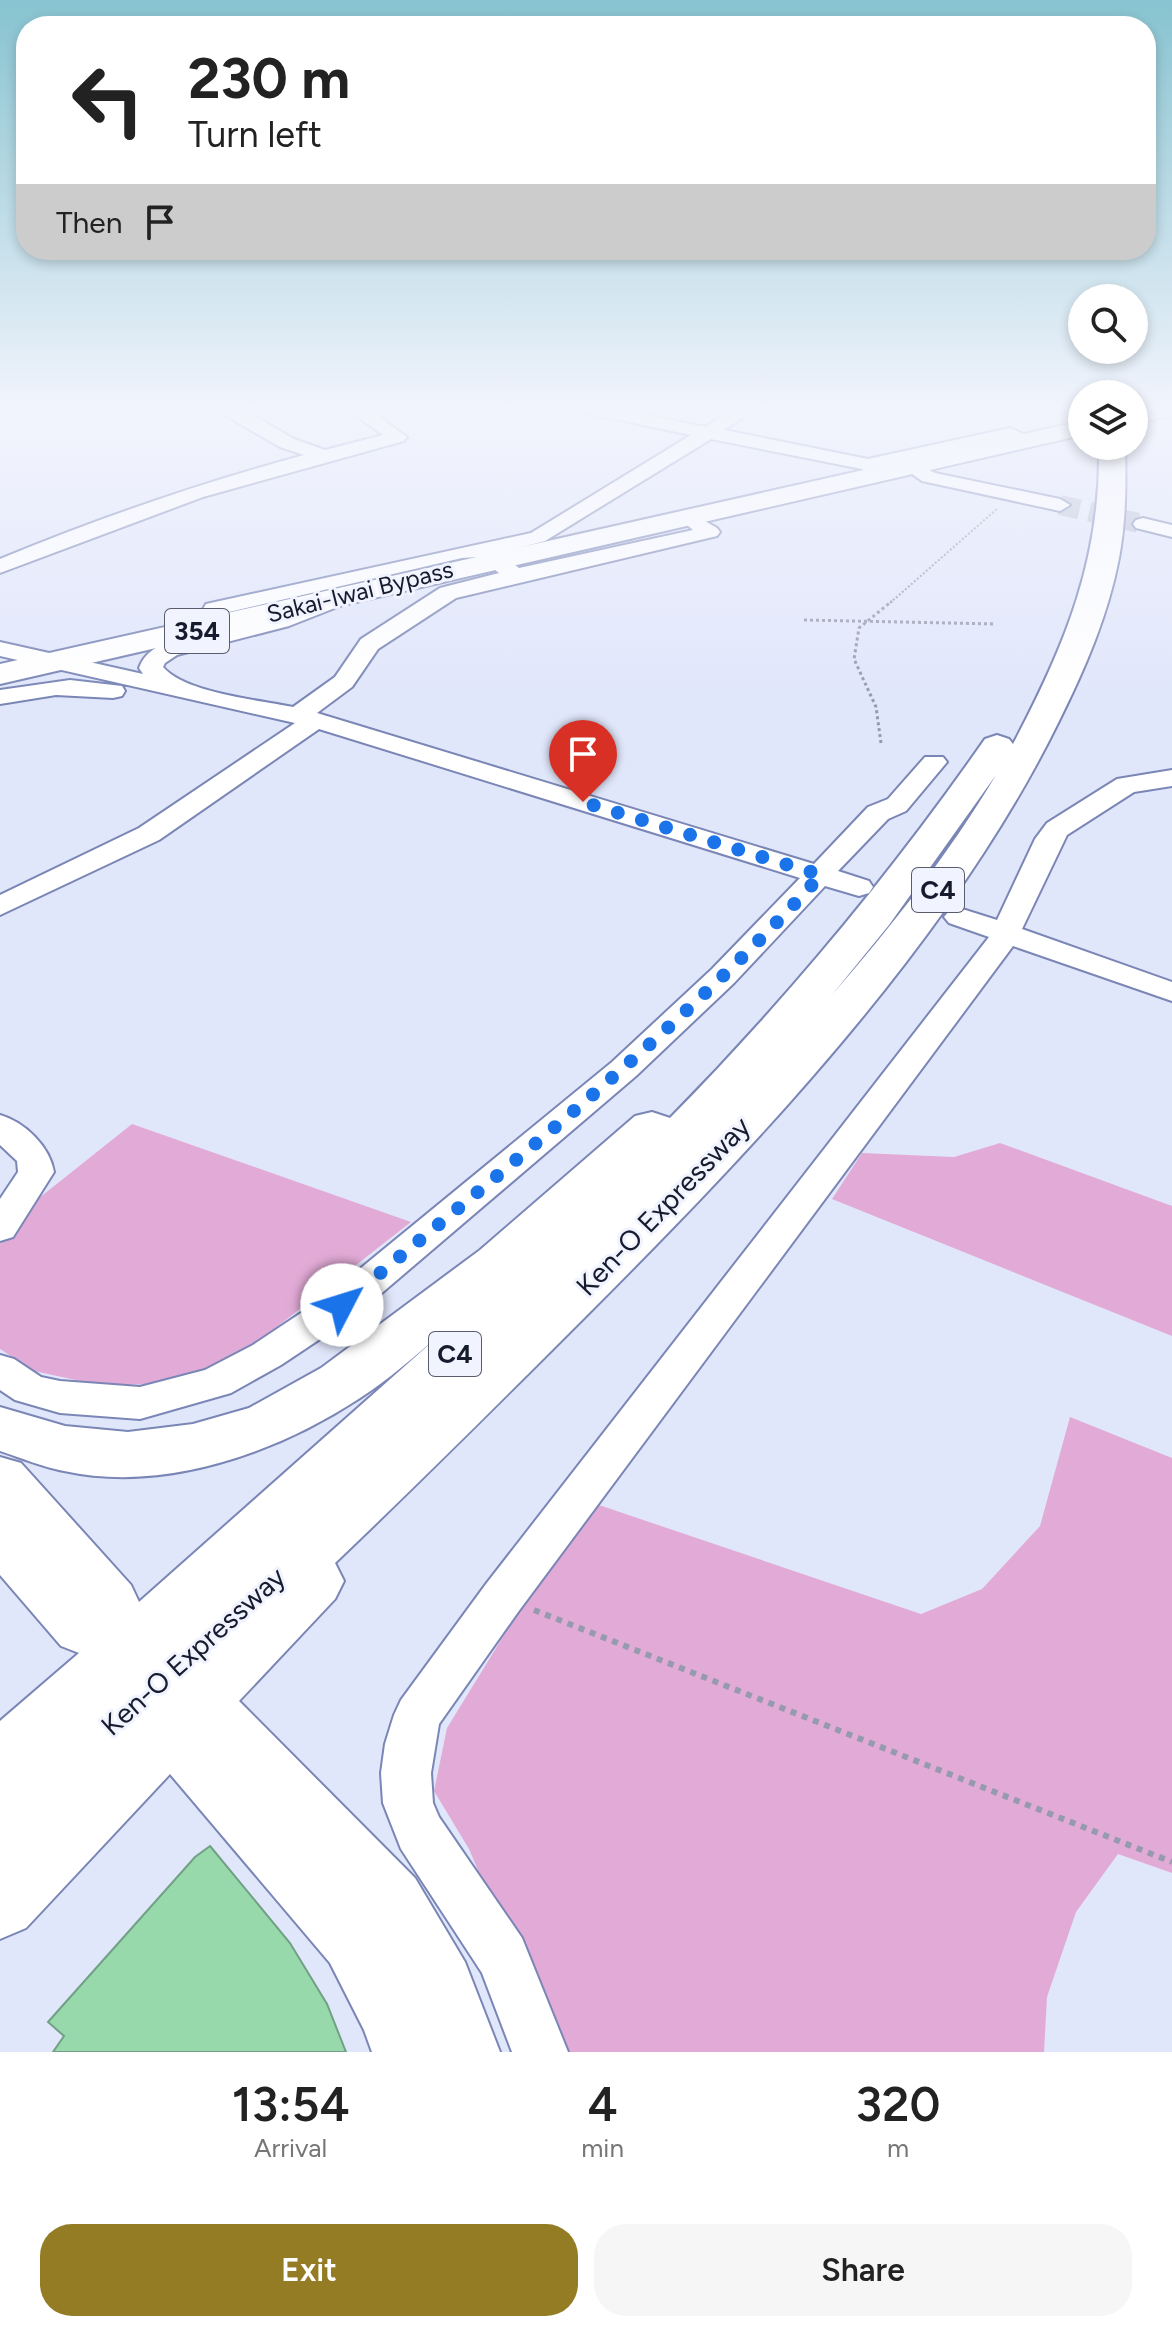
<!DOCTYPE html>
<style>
:root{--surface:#fff;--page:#f6f6f6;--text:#222;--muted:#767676;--accent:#947c24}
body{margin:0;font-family:Figtree,sans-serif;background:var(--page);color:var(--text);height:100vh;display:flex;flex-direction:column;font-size:30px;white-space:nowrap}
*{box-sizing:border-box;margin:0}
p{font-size:26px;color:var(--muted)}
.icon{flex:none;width:44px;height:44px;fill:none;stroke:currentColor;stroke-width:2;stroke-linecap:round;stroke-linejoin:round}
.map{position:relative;height:2052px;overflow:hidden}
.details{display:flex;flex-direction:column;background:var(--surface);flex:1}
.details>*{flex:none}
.guide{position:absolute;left:16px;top:16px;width:1140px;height:244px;border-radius:32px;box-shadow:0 4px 12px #0003;background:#fff;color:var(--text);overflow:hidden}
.tools{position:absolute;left:1068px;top:284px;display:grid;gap:16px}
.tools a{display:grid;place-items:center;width:80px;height:80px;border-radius:50%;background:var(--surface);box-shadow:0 4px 12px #0003;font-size:40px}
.pin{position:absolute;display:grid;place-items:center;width:68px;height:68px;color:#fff;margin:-82px -34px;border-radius:50% 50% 50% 0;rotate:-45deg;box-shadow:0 0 8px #0007}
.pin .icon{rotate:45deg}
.me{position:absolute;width:88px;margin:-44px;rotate:50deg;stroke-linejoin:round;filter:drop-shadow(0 0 6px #0008)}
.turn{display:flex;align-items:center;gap:28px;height:168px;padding:0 40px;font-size:36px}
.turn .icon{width:104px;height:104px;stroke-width:2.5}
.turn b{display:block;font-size:56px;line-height:68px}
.then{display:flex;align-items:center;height:76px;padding:0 40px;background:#0003;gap:16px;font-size:30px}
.eta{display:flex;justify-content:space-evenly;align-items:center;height:136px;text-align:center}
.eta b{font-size:48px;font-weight:600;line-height:56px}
.button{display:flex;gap:16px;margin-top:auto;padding:16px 40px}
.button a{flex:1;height:92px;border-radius:32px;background:var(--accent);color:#fff;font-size:32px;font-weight:600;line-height:92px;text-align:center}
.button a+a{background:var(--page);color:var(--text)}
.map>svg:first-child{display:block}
.green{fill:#e2abd7}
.water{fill:#97d9ab;stroke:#71a086;stroke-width:2}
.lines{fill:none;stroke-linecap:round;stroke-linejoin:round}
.minor-tunnel{stroke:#b9bed2;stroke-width:20;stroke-dasharray:20 10;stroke-linecap:butt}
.minor-casing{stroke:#7a86b5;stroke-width:4}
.highway-casing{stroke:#7a86b5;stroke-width:4}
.path-far2{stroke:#959aae;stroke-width:2;stroke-dasharray:2 2;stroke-linecap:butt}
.path-far1{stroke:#959aae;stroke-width:3;stroke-dasharray:3 3;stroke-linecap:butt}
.path{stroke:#959aae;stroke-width:6;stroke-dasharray:6 6;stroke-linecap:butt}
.minor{fill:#fff;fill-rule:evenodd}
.highway{fill:#fff;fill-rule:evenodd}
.route{stroke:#1a73e8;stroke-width:14;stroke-dasharray:0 25.2}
.labels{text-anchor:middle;stroke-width:6;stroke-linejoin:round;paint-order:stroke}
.far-street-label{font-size:24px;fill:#171b2e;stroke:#f1f4ff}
.shield{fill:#f1f4ff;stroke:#585c6d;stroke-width:2}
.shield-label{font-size:26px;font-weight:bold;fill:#171b2e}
.street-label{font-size:28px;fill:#171b2e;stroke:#f1f4ff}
</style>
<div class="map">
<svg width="1172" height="2052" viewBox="0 0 1172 2052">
<rect width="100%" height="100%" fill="#e1e7fb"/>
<!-- green -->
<path class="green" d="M132 1124 411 1222 250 1348 170 1384 99 1385 34 1371 0 1349V1244L29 1206Z
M1000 1143 1172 1206V1336L832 1199 862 1153 954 1157Z
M1070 1417 1172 1458V1873L1118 1854 1076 1912 1047 1997 1044 2052H554L469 1849 434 1791 447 1728 539 1578 596 1504 921 1614 982 1589 1040 1526Z"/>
<!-- water -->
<path class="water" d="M210 1846 290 1943 327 2004 346 2052H53L64 2036 48 2022 195 1857Z"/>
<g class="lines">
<!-- minor-tunnel -->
<path class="minor-tunnel" d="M1060 505 1143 524"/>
<defs>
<path id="minor" d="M209 406H237L294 439 325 450 383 435 351 412 359 406H385L374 413 407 437 404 441 203 497 0 573V559C99 518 201 483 304 455L280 447Z
M567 406H604L705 427 738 406H760L724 430 868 459 1010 428 1036 440 1027 445 1008 439 912 461 935 473 1060 499 1070 505 1060 511 922 481 901 466 903 463 883 467 889 473 879 479 862 469 711 439 545 541 499 553 519 568 693 530 676 516 686 510 717 528 720 532 717 536 456 598 378 649 352 687 317 713 814 864 868 807 888 799 925 757H943L947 762 906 811 888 819 838 871 869 881 873 887 869 893 859 896 825 886 734 983 636 1076 356 1315 281 1365 231 1393 140 1419 60 1413 15 1400 0 1390V1355L14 1359 41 1377 60 1381 140 1387 205 1370 253 1345 328 1295 612 1062 712 969 800 878 319 729 159 840 0 915V895L139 828 295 723 0 656V642L143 674 139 668C149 638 195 636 222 629L203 609 206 604 531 533 691 435 576 411ZM478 557 499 573 440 588 361 639 335 677 293 707C259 700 185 693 163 667L165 663 177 655 289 626 340 606 343 601 332 594 237 625 229 612 462 558Z
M1143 518 1172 525V537L1136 528 1133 524 1136 520Z
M70 680 122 686 125 691 122 696 113 698 56 695 0 704V690Z
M1172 770V786L1134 792 1067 835 1022 929 1172 982V1001L1013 946 518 1612 439 1724 431 1773 433 1803 439 1817 522 1938 568 2052H512L482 1973 401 1849 383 1803 381 1773 385 1744 394 1715 401 1700 486 1584 989 937 949 923 944 917 949 911 959 908 997 920 1035 839 1047 823 1117 779Z
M0 1115C25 1122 50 1147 54 1172L13 1237 0 1241V1199L18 1172 17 1161 0 1145Z"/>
<path id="highway" d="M1148 406H1172V415L1134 424V410Z
M1082 421V435L0 684V664Z
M1099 446H1125C1126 484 1126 521 1119 558 1108 616 1084 671 1058 723 951 941 757 1145 586 1316 503 1399 420 1482 335 1563L344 1581 335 1599 239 1701 415 1878 465 1962 500 2052H372L364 2030 330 1963 170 1774 26 1928 0 1939V1721L79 1653 61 1646 0 1575V1457L21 1463 131 1585 139 1602 441 1334C415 1356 388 1380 360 1398 276 1453 165 1493 64 1471 43 1467 21 1458 0 1451V1407L65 1426 128 1432 193 1424 249 1408 321 1368 480 1250 635 1116 652 1112 670 1118C786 1000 890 875 985 739L997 735 1009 739 1013 744C1065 646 1101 559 1099 446ZM996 775C949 854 891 927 831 996L889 925Z"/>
</defs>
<!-- minor casing -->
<use href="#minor" class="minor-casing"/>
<!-- highway casing -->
<use href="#highway" class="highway-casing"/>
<!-- path-far2 -->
<path class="path-far2" d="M890 603 998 508"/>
<!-- path-far1 -->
<path class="path-far1" d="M804 620 996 624
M881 743 876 707 854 659 859 628 892 601"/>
<!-- path -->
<path class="path" d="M534 1610 1172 1862"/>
<!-- minor -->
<use href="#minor" class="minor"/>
<!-- highway -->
<use href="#highway" class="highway"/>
</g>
<!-- sky -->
<linearGradient id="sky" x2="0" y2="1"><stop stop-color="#87c3d0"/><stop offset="0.59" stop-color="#f2f4fd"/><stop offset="1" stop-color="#f2f4fd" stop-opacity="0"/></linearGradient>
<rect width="1172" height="694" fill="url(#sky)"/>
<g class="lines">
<!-- route -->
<path class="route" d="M342 1305C506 1167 677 1034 821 875L583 802"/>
</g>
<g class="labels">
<!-- far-street labels -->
<g class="far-street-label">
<text transform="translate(360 592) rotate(-14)" y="8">Sakai-Iwai Bypass</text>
</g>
<!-- shield labels -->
<g class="shield">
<rect x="165" y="609" width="64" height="44" rx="6"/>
<rect x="912" y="868" width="52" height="44" rx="6"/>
<rect x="429" y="1332" width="52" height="44" rx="6"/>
</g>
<g class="shield-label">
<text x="197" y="640">354</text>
<text x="938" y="899">C4</text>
<text x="455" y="1363">C4</text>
</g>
<!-- street labels -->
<g class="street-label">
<text transform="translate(663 1206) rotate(-46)" y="10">Ken-O Expressway</text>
<text transform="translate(193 1651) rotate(-42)" y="10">Ken-O Expressway</text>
</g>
</g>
</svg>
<div class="tools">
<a><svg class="icon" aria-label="search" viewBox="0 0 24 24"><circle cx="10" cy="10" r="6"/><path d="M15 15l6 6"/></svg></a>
<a><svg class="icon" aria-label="layers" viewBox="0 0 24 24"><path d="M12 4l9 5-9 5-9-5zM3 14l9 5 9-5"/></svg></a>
</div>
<div class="pin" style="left:583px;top:802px;background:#d93025"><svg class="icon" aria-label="arrive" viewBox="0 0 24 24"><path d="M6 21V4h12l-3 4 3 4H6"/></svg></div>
<svg class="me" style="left:342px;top:1305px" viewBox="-20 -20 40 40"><circle r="19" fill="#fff"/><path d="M0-13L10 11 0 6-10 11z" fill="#1a73e8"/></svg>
<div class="guide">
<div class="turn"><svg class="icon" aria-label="left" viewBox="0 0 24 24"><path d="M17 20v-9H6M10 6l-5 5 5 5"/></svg><div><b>230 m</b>Turn left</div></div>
<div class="then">Then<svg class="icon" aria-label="arrive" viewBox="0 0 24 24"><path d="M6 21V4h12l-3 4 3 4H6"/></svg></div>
</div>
</div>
<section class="details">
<div class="eta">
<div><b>13:54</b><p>Arrival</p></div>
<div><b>4</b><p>min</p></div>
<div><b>320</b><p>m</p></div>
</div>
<div class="button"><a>Exit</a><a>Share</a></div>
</section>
